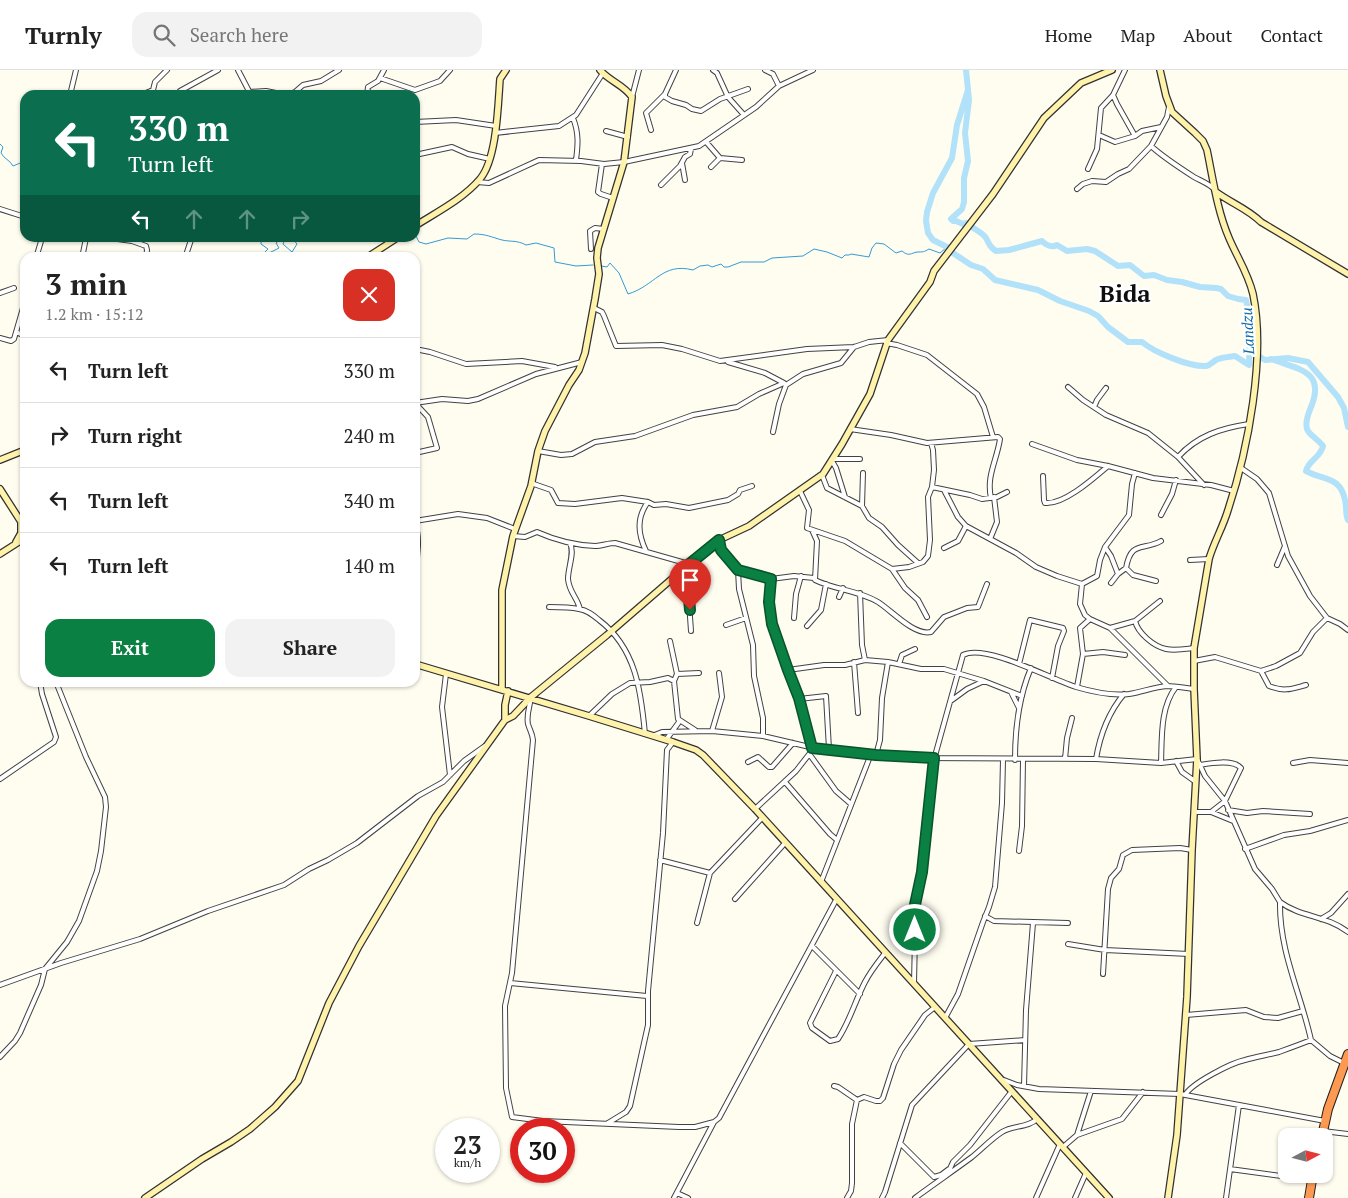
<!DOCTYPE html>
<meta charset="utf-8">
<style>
:root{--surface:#fff;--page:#f2f2f2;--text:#222;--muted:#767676;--line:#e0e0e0;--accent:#0b8043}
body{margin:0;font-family:"PT Serif",serif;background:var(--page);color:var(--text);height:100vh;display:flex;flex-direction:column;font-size:19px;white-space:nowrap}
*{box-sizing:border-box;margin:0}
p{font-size:16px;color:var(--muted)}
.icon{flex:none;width:28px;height:28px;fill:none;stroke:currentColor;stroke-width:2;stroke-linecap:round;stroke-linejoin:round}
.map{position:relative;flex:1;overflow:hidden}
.sheet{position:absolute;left:20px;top:182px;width:400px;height:435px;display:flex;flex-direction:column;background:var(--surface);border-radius:15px;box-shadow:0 1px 4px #0004}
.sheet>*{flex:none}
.banner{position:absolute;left:20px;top:20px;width:400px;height:152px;border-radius:15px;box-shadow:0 1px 4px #0004;background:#0b6e4f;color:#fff;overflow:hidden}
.needle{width:32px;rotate:83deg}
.fabs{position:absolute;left:1278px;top:1058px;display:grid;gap:10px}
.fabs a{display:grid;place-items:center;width:55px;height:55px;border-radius:10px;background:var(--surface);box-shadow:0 1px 4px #0004;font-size:25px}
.speed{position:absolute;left:435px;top:1048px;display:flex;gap:10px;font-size:25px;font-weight:700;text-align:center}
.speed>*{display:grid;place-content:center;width:65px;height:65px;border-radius:50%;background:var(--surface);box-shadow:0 1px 4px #0004;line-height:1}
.speed small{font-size:12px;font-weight:400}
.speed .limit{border:8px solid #d22;background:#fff;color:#111}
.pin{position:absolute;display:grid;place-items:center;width:42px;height:42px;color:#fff;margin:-51px -21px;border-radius:50% 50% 50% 0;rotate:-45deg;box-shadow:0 0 5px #0007}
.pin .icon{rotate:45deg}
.me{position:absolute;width:55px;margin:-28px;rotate:0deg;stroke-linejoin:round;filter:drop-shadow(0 0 4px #0008)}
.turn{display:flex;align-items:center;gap:18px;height:105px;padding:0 25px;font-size:22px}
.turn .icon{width:65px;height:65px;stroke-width:2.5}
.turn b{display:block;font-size:35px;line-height:42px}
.lanes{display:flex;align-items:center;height:48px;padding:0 25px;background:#0003;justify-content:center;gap:25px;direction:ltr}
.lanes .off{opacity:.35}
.round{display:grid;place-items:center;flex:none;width:52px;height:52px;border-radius:15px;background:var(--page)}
.summary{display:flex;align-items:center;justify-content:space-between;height:85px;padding:0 25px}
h1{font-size:30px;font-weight:700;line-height:38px}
.cta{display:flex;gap:10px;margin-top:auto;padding:10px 25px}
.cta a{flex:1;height:58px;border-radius:15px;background:var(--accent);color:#fff;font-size:20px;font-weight:700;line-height:58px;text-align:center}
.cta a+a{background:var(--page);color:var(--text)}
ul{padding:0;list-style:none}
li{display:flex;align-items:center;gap:15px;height:65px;padding:0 25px;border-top:1px solid var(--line)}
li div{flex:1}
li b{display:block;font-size:19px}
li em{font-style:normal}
header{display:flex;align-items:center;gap:30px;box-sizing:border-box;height:70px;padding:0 25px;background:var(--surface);border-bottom:1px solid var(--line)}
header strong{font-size:24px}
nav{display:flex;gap:28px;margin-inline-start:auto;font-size:18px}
.search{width:350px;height:45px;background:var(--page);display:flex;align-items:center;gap:12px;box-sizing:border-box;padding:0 18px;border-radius:15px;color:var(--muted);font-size:19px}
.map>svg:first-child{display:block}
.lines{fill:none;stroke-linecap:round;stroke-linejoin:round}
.stream{stroke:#349bd6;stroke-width:1}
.river{stroke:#b2e1fa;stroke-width:6}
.street-casing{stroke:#424242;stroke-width:6}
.secondary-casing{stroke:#313131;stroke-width:8}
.highway-casing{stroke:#202020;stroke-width:10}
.street{stroke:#fff;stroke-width:4}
.secondary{stroke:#fff3ab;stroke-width:5.5}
.highway{stroke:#fd9951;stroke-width:8}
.route-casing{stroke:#07532c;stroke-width:12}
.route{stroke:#0b8043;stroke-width:9}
.labels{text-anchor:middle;stroke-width:5;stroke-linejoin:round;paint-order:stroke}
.water-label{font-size:15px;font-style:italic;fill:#0f6ca9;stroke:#fff}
.town-label{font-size:24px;font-weight:bold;fill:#0f0f0f;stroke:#fff}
</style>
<header>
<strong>Turnly</strong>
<div class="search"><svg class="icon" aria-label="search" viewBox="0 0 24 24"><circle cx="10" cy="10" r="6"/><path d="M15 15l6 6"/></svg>Search here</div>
<nav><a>Home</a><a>Map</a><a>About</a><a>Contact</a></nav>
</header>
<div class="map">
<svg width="1348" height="1128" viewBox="0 0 1348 1128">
<rect width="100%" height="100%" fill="#fffcf0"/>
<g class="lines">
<!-- stream -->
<path class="stream" d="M0 74 3 77 1 83C4 89 10 90 13 96L25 91
M415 164 419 172 426 174 448 168 467 169 474 164C486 164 491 167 502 170 511 172 517 170 526 175L536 173 554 178 555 192 576 196 593 195
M261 168V174L268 179 264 183 267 184 279 178 276 173 282 168
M283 168 285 169 283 174 292 182 297 174 292 168
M601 196 607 197 610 193 619 203 628 224C655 216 662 192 693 200L700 196 708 195 712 197 721 194 724 197H728L741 192H764L772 188 803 186 814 179 827 182 842 188 845 185H849L851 184 869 187 872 178 876 173 884 174 896 183 902 181C909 187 911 183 917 182 923 182 924 182 929 179L940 183 947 177"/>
<!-- river -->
<path class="river" d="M966 0 969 30 965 63 968 91 964 108V132L962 139 951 149 953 151H956L963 154 967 153
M947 177 933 170 928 163 926 151 927 142 933 123 952 88 957 55 968 20
M953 183 971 195 983 199 995 210 1038 220 1060 231 1089 241 1098 246 1108 257 1128 272H1142C1154 282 1189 297 1206 296 1211 295 1212 292 1216 290 1221 287 1229 287 1235 286L1249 295 1250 267 1247 254 1249 245 1246 230 1238 229 1228 226 1221 219 1216 218 1200 217 1182 212 1167 210 1154 205 1144 206 1130 195 1118 196 1095 181 1087 179 1067 181 1057 175C1051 178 1046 175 1042 171L1009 180 996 181C990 177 989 174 986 168 983 163 976 160 972 157
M1260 287 1265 290 1288 288 1308 292 1338 327 1344 338 1348 357
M1271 289C1298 299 1326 301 1311 337 1308 344 1305 352 1307 359 1309 365 1318 369 1323 376 1321 387 1308 391 1306 401 1325 411 1340 406 1345 430 1347 437 1345 444 1348 450"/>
<defs>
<path id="street" d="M238 0 251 25
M713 0 717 3 728 27 744 45
M765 0 773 4 779 16
M380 8 415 20 440 11 450 0
M180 21 218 0
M250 22 266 21 281 24H289L295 22 303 15 321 11 339 0
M42 23 56 25
M665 24V27L672 31 686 35 692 39 701 41 720 29 748 19
M70 25 76 0
M141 25 153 20 155 12 167 0
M367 25 368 17 378 11 384 0
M1113 25 1117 34 1135 66
M632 27 639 0
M573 48C579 63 578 75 576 90
M415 52 456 50 496 56
M651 60 646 43 665 24 676 0
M606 61 628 67
M495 63 559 56 576 45 603 3
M1099 65 1115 72 1135 66 1142 61 1161 57
M707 73 720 88 742 90
M1151 76C1163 87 1180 98 1194 107 1201 111 1210 114 1215 120
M415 85 452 77 468 84 490 89
M682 93 685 110
M602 94 598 122 601 124 613 128
M711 97 720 88
M1088 99 1097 79 1101 38 1113 25 1125 0
M477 112 489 113 539 90 581 91 604 94 624 92 699 76 756 37 779 16 813 0
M661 115 680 96 685 87 690 84 691 79
M1077 119 1083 114 1092 111 1106 112 1118 104 1129 99 1151 76 1167 47 1169 37
M0 139 25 147
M110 168 132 171 146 176 147 180 146 188
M591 179 590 161 595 158 604 159
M36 188 42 168
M82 188 86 168
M185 188 191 170
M0 223 14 218
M594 238 602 242 604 246 616 276 662 275 682 279 720 291 807 279 854 277 869 272 888 270
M16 262 25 266
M0 268 11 271 14 269 25 231
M886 273 897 275 927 285 977 324 984 337 993 367
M415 279 430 282 466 294 522 291 555 297
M728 292 765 303 784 313
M1068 317 1083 330 1106 345 1148 363 1178 387 1204 415
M415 333 442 329 468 331 478 329 536 304 582 292
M415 333 428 347 437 378 415 383
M1094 337 1097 330 1106 318
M850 359 891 365 927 373 998 367 1000 369C997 390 986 406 991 428
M773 362 779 334 786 315 803 304 841 293 854 277
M1032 374 1077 390 1108 396 1153 408 1211 415 1234 421
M538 381 561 385 572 384 595 372 635 366 693 345 737 337 759 324 784 313
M1178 387C1197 366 1221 358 1249 354
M834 389H860
M832 391 836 398 845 427
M1241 398 1257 409 1269 423 1288 486 1310 526 1327 548 1340 554 1348 560
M822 405 827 418 862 436 869 448 882 457 898 475 918 493
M1043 406 1044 430 1045 433C1064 435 1094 408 1108 396
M531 413 551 420 558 433 575 434 622 428 648 432 654 435 666 434 689 438 728 430 738 424 740 420 752 416
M932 417 970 425 982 429 997 427 1007 422
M944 420 958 447 966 456 1016 483 1036 497 1057 506 1082 514 1097 506 1100 490 1105 477
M800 421 809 440 807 458 845 471 892 499 905 518 918 530 927 547
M862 436 863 403
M1161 445 1172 424 1176 410
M415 451 458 444 487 448 515 459
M415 455C420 465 418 486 415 497
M812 460 817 471 815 510C835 520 858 520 878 532 891 540 914 566 931 562L944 547 967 538 978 537 987 514
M513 466 525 467 537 462C557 471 573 475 595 476 602 476 608 473 615 473L689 494
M990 469 997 452 994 427
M719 471 721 480 738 500 739 519 753 575 754 606 763 648V666
M570 473C575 483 568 497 568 509 569 522 577 527 580 539
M944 478 958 471 966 456
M646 481C638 464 636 448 648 432
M1190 490 1209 489
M1277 495 1285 476
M1126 498C1131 470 1143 481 1161 471
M682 499 686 501 687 504 691 561
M892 499 909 497 923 492 928 486 930 470 928 427 932 417 934 400 933 380 931 373
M738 500 771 509 794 506 814 508
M1118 504 1111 486 1105 477 1129 445 1132 414 1135 403
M771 509 769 532 772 554 788 600 799 629 812 678
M1111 513 1118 504 1126 498 1133 505 1156 511
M1082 514 1080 534 1085 545 1090 549 1110 558 1168 616
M860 523 862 575 865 590
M839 527 843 518
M549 537C558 537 570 537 579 539 587 540 593 545 599 550 636 578 641 621 645 664
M794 548 796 524 801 506
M1135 551C1138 563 1153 576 1166 579 1175 581 1185 579 1194 578
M726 555 746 548
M807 556 821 540 826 514
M1110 558 1135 551 1160 531
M670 571 677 604 674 611 678 649 695 660
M1083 584 1103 582 1125 585
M1194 591 1215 587 1261 601 1276 596 1300 583 1313 562 1327 548
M854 592 858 643
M899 594 902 585 915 579
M1019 594 1030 550 1063 558 1064 561 1058 576 1052 608
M788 600 824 595H845L865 590 888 592 921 599H944L984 611 1022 626
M1261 601 1269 616C1285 622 1291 619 1306 615
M446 604 442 637 450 705
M677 604 699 603
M1077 617 1083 584 1080 558 1090 549
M1011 622 1019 638
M531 627C530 636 526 645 528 654 530 661 532 662 533 670L512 903 505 936 506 1018 512 1047 543 1051 679 1057H695L714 1052
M799 629 826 626 829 679
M952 630 967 619 984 611
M589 646 612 624 630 613 650 612 668 608 674 611
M712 661 722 627 719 603
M652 666 662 662 712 661 763 666 814 678 919 688 1096 689 1161 693 1197 689 1205 706 1225 731 1255 799 1272 819 1280 832
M666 670 679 652
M810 685 836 721 851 734
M876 685 880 670 882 628 888 592
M1065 689 1067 668 1072 648
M1096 689C1100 665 1108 643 1124 624
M1015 690C1015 660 1019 626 1031 598
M1176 691 1182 702 1196 712
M748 692 758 687 769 697H772L793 673
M1161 693C1162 668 1160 637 1176 617
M1293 693 1310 690 1348 693
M1200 695C1211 693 1233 689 1241 698L1225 731 1211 742
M0 709 54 672 56 667 42 624 40 612
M785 712 830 764 837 770
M755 739 796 701 814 678
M1228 740 1247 743 1263 741 1310 744
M1195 742H1211L1233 751
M1245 779 1284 765 1310 761 1348 750
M1019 781 1022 756 1023 690
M660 790 710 803 762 748
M821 812 871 684
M735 829 785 773
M985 846 994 851 1068 853
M1321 849 1331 843 1348 824
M697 853 710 803
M1068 874 1105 880 1189 884
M812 876 860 924
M836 901 810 953 812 958 830 971 838 969C850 951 855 931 865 912 870 902 878 892 885 883
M1103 904 1108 819 1111 808 1119 799 1123 785 1132 780 1180 778 1192 780
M510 913 647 926
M914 913 915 867 913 844 925 778 933 693 963 585C985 573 1053 610 1076 617 1093 622 1112 626 1129 624 1142 622 1154 617 1167 616 1175 616 1185 618 1194 619
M0 915 61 893 140 869 208 841 284 815 309 799 328 790 357 773 418 726 443 712 464 691 485 676
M1186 945 1246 940 1264 947 1278 948 1303 941
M945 948 958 924 983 852 989 837 995 817 1002 733 1003 690
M1311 970C1301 924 1279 881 1280 832 1302 848 1326 845 1348 862
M0 987 15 971 20 963 41 915 45 899 67 872 79 851 97 801 101 781 106 737 105 727 86 687 56 612
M1004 1010 1017 1015 1039 1019 1180 1024 1325 1051
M834 1016 838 1017 857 1030
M1024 1016 1026 940 1033 853
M1185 1025C1192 1013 1231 993 1245 990 1256 987 1267 985 1279 982 1290 978 1301 974 1311 970L1330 986 1344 993
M608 1053 626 1042 630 1036 648 955V921L663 763 667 680 673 672
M1323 1061 1348 1064
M1077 1065 1122 1049 1143 1022
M900 1073 934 1107 941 1105 949 1099
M1063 1077 1077 1065 1091 1021
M1230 1099 1311 1110
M947 1105 953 1092 970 1075 1012 1021
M677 1123 688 1128
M674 1128 714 1052 719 1048 836 830
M847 1128 851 1121 852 1113V1054L857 1030 864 1027 876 1031H880L883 1028 894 994 901 980 925 945 935 937
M882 1128 885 1122 912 1035 969 974 1025 970
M915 1128C934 1114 953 1101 972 1087 982 1079 991 1069 1002 1062 1013 1055 1028 1058 1037 1049
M1036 1128 1060 1074
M1075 1128 1086 1103
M1226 1128 1239 1035"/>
<path id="secondary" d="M1160 0 1166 26 1172 42 1195 63 1203 71 1207 80C1213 109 1217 140 1229 168 1237 187 1248 203 1253 224 1266 286 1248 380 1228 440 1223 457 1214 472 1209 489L1194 578V619L1197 689 1192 780 1187 927 1177 1065 1168 1128
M1216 122C1231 133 1248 139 1261 152L1348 204
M415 156C437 142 463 129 480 109 497 89 498 35 500 9L506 0
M366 188 397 168
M0 390 25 380
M0 419 25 458
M16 472 21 463V453
M0 484 25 468
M415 594 589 646 673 672 696 680 703 685 755 739 1109 1128
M502 619V520L513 466 531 416 538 381 545 361 569 315 579 300 585 283 595 229 599 204 597 188 598 178 624 92 632 27C624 15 609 11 600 0
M505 650V635L508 621
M145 1128 202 1089 231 1072 250 1059 275 1037 298 1011 329 933 359 876 436 746 505 650 513 646 531 627 607 565 703 482 719 470 749 456 823 404 842 374 870 324 888 270 930 212 934 201 993 124 1044 48 1081 13 1112 0"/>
<path id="highway" d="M1322 1066 1328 1039 1348 984
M1309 1128 1313 1104"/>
</defs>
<!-- street casing -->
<use href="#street" class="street-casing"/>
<!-- secondary casing -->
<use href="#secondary" class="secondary-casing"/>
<!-- highway casing -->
<use href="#highway" class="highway-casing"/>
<!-- street -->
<use href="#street" class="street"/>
<!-- secondary -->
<use href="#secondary" class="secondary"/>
<!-- highway -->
<use href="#highway" class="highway"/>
</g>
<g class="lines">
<defs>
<path id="route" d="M690 540 687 504V502L682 500 719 470 721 480 738 500 771 509 769 532 772 554 788 600 799 628 812 678 876 685 934 688 922 802 913 844 915 860"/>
</defs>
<!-- route casing -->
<use href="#route" class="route-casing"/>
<!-- route -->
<use href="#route" class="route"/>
</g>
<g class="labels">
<!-- water labels -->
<g class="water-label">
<text transform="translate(1248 261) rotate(-93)" y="5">Landzu</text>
</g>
<!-- town labels -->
<g class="town-label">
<text x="1125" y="232">Bida</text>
</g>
</g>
</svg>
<div class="fabs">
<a><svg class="needle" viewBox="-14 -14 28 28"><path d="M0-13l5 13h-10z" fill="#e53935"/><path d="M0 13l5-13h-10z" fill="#767676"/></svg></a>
</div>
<div class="speed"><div>23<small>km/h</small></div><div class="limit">30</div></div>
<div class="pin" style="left:690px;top:540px;background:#d93025"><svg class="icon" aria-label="arrive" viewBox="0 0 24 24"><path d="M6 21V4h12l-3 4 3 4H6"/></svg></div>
<svg class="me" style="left:915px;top:860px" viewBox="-20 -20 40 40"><circle r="17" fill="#0b8043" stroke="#fff" stroke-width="3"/><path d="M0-11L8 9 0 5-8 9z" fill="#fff"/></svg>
<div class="banner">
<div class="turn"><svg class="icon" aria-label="left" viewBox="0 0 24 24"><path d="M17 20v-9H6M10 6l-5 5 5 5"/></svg><div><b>330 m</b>Turn left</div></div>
<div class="lanes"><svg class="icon" aria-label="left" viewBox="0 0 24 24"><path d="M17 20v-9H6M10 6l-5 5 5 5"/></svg><svg class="icon off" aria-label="ahead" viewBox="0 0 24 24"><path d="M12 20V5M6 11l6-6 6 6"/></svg><svg class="icon off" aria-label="ahead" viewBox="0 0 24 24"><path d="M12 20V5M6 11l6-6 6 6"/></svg><svg class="icon off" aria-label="right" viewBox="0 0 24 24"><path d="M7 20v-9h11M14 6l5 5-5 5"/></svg></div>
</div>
<section class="sheet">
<div class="summary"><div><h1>3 min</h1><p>1.2 km · 15:12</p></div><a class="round" style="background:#d93025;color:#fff"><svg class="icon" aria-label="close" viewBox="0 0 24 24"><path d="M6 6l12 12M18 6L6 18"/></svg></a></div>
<ul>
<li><svg class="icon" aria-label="left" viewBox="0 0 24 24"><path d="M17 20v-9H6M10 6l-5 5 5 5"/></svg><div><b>Turn left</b></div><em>330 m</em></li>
<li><svg class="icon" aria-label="right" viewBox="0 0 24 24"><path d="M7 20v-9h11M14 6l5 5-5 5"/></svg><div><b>Turn right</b></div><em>240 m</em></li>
<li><svg class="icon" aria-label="left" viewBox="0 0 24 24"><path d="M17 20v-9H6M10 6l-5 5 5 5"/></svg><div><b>Turn left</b></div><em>340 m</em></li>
<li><svg class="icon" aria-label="left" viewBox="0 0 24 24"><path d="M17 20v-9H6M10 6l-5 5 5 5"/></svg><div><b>Turn left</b></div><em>140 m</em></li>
</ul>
<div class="cta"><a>Exit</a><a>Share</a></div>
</section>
</div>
